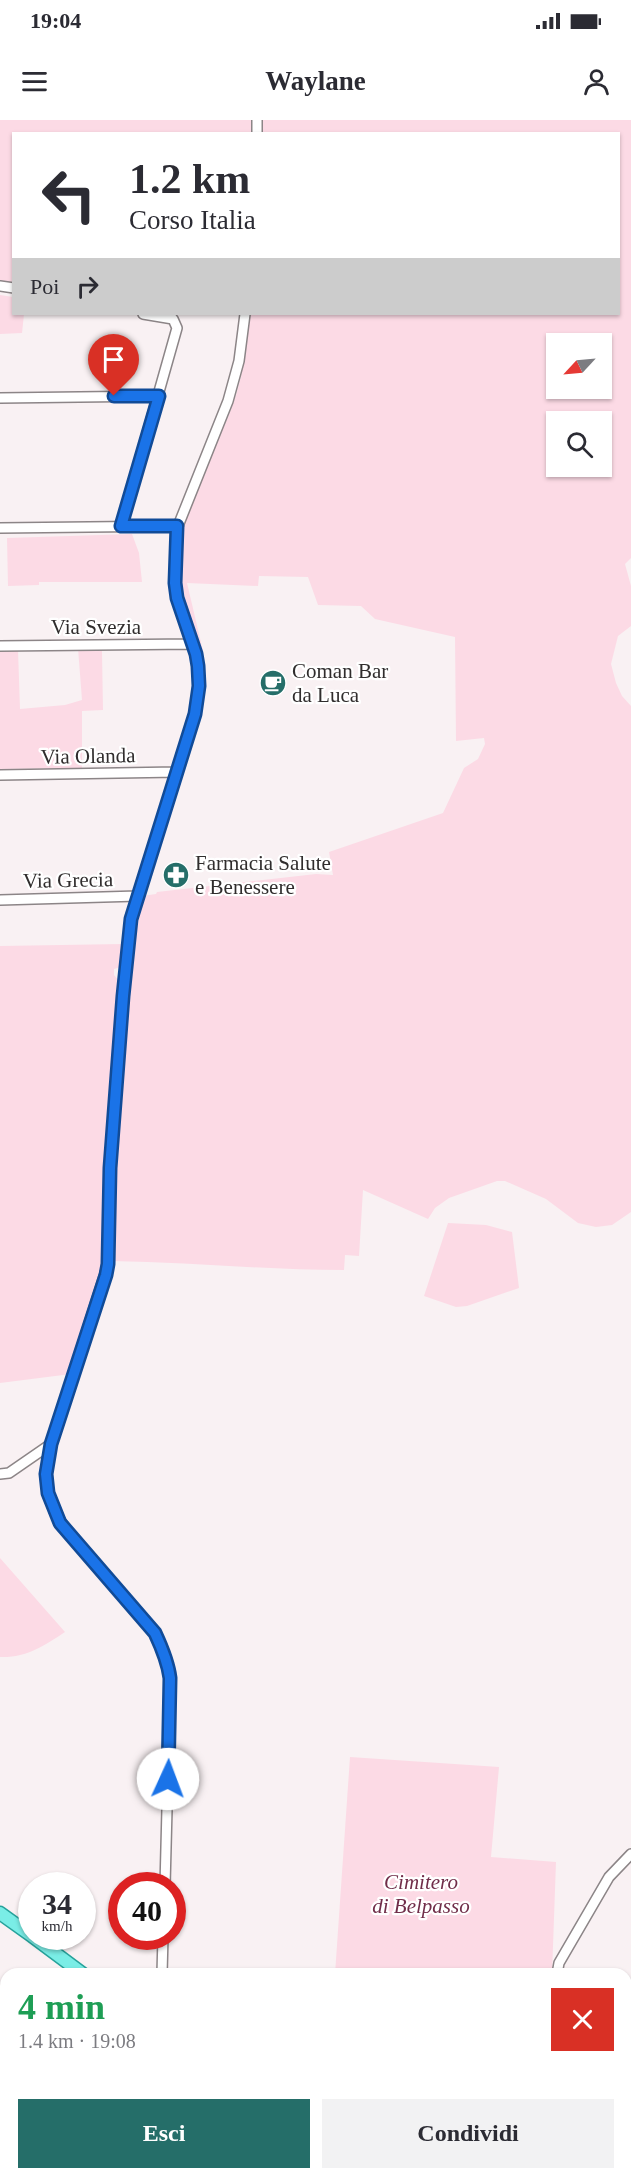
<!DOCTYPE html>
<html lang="it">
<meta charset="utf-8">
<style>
:root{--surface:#fff;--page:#f2f2f3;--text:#2b2b33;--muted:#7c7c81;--accent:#256e69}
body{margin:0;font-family:"Times New Roman",serif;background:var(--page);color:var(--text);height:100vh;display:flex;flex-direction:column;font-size:22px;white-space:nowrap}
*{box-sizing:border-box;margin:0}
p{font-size:20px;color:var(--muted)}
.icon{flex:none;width:33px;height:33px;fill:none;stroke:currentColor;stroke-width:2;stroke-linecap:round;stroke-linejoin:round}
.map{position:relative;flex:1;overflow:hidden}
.details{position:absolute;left:0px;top:1848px;width:632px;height:212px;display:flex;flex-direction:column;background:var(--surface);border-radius:18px 18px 0 0;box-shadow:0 2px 4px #0004}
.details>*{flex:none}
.banner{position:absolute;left:12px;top:12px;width:608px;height:183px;border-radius:0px;box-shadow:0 2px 4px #0004;background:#fff;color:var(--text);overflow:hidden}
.needle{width:39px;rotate:244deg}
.tools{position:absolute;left:546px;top:213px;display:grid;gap:12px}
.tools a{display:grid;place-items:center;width:66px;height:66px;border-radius:0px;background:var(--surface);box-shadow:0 2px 4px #0004;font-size:30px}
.speed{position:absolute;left:18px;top:1752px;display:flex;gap:12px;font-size:30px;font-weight:700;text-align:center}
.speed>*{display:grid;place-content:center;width:78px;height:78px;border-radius:50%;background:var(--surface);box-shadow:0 2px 4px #0004;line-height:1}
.speed small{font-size:15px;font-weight:400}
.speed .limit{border:9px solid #d22;background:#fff;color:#111}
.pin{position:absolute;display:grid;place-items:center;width:51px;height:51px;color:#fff;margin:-62px -26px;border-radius:50% 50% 50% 0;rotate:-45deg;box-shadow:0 0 6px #0007}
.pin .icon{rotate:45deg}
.me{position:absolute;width:66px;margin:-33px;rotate:2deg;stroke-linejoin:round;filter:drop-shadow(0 0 4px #0008)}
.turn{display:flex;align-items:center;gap:21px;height:126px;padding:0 18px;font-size:27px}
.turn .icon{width:78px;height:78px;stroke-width:2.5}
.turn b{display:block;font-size:42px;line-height:51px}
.then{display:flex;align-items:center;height:57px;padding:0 18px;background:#0003;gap:12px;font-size:22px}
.round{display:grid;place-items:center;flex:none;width:63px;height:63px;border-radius:0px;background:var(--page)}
.headline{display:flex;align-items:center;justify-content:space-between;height:102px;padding:0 18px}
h1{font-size:36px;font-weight:700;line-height:45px;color:#1e9e55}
.cta{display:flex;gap:12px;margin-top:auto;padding:12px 18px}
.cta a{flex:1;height:69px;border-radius:0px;background:var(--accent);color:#fff;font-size:24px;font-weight:700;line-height:69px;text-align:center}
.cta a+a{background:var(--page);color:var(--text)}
.status{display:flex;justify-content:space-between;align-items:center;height:42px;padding:0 30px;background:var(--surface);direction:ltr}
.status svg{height:16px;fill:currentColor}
header{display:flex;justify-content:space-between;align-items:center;height:78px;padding:0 18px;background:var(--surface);font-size:27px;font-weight:700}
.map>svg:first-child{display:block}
.green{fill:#fcdae5;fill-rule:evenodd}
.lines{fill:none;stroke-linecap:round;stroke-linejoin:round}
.minor-casing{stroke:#8c8587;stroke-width:12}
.major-casing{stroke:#27a29b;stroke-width:15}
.minor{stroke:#fff;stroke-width:9}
.major{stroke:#7aede6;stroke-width:12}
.route-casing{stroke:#114b97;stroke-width:15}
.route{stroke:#1a73e8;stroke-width:10}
.labels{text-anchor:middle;stroke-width:4.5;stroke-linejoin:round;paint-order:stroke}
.street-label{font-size:21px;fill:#302d2d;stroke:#fff}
.poi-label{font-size:21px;fill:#302d2d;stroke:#fff;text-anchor:start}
.park-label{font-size:21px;font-style:italic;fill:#702d49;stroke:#fff}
</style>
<div class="status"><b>19:04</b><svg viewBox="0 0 49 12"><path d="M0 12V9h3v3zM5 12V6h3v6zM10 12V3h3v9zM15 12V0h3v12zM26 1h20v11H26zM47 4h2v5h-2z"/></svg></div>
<header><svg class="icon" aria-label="menu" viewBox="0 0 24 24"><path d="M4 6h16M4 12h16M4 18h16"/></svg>Waylane<svg class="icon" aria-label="person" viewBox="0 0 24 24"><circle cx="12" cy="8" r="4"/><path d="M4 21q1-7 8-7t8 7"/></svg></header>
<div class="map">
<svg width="631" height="2059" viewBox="0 0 631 2059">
<rect width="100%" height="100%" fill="#f9f1f3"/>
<!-- green -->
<path class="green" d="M0 0H254L253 13 14 14 13 166 0 163Z
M262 0H631V438L625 444 631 466V506L618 516 611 544 616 563 622 576 631 586V1092L612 1105 596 1107 578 1103 546 1079 505 1061H497L449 1078 435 1088 428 1099 363 1070 359 1136 345 1135 344 1150C266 1150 189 1142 111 1141 114 1059 118 976 126 894 130 855 131 814 142 776L156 774 157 772 316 754 333 755 329 732 443 693 464 648 478 639 485 624 484 618 456 621 455 517 375 499 361 486 318 485 308 457 259 456 258 466 187 463 203 531 201 532C186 495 176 461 181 421 186 379 212 335 228 297 242 264 247 229 250 194H618V14L261 13ZM556 224H602V268H556ZM556 302H602V346H556Z
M0 175 13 177 14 194H24L22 213 0 214Z
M132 414 139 433 142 462H39V465L8 466 7 418Z
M78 528 102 530V532L103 590 82 591V648L0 649V530H18L20 589 65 585 82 580Z
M123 824 121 847 114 849V855L119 861 103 1144 98 1178 71 1254 0 1263V826Z
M448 1103 486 1105 512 1112 519 1168 467 1186 456 1187 424 1176Z
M0 1438 65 1512C44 1526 26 1538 0 1537Z
M350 1637 499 1647 491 1737 556 1742 552 1854H335Z"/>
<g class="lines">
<defs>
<path id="minor" d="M257 14V0
M0 166 14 168
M0 278 159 276
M121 406 177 208 173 199 143 194
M0 408 178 406
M0 526 192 524
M0 655 177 652
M0 780 138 776
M0 1354 9 1353 51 1324
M165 1766 170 1573 168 1545 155 1513 70 1415 55 1393 48 1373 46 1354 51 1324 108 1144 110 1048 123 876 131 799 195 594 199 566 198 546 196 534 177 478 175 463 178 406 228 281 239 241 245 194
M162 1854 163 1816
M557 1854 559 1843 609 1757 631 1734
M0 1987 6 2000
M30 2054 33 2059
M124 2054 134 2059
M152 2054 156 2059
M208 2059 218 2054"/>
<path id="major" d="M0 1793 32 1816
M32 1816 83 1854
M288 2054 292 2059
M299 2054 302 2059"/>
</defs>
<!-- minor casing -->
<use href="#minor" class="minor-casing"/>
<!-- major casing -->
<use href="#major" class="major-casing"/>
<!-- minor -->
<use href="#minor" class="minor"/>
<!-- major -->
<use href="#major" class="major"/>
</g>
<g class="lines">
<defs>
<path id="route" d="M114 276H159L121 406H177L175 463 177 478 196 534 198 546 199 566 195 594 131 799 123 876 110 1048 108 1144 106 1155 51 1324 46 1354 48 1373 60 1403 155 1513C162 1528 168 1542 170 1558L168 1659"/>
</defs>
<!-- route casing -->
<use href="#route" class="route-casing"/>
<!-- route -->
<use href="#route" class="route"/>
</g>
<!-- icons -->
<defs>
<symbol id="cafe-disc" viewBox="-11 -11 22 22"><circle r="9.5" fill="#256e69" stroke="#fff"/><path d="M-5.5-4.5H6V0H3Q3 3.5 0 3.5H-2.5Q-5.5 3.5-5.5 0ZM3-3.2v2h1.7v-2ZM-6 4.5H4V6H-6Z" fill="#fff"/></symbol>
<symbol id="pharmacy-disc" viewBox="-11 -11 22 22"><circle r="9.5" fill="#256e69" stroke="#fff"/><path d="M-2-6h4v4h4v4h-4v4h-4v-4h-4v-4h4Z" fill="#fff"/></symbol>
</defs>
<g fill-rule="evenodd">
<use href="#cafe-disc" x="258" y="548" width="30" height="30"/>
<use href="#pharmacy-disc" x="161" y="740" width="30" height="30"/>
</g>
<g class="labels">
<!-- street labels -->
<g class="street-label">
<text x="96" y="514">Via Svezia</text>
<text transform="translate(88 636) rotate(-1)" y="7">Via Olanda</text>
<text transform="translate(68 760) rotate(-1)" y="7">Via Grecia</text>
</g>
<!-- poi labels -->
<g class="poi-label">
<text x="292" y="558">Coman Bar<tspan x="292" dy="24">da Luca</tspan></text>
<text x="195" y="750">Farmacia Salute<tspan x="195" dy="24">e Benessere</tspan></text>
</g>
<!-- park labels -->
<g class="park-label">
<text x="421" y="1769">Cimitero<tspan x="421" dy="24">di Belpasso</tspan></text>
</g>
</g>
</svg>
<div class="tools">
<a><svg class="needle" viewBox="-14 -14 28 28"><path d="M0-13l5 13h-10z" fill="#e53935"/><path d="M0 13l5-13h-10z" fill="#7c7c81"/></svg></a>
<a><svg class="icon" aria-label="search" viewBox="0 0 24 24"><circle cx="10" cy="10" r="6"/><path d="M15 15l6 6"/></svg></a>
</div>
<div class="speed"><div>34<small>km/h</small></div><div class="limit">40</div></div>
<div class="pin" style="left:114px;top:276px;background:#d93025"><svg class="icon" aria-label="arrive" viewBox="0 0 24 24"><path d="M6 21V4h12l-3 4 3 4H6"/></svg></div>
<svg class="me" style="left:168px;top:1659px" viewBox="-20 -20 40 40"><circle r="19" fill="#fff"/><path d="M0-13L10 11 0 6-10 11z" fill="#1a73e8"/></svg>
<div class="banner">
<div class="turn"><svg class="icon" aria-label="left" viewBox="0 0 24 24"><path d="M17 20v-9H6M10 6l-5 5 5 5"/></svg><div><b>1.2 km</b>Corso Italia</div></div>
<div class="then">Poi<svg class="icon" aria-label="right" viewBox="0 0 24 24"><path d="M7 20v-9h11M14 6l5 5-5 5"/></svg></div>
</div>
<section class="details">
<div class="headline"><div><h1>4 min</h1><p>1.4 km · 19:08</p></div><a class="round" style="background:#d93025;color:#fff"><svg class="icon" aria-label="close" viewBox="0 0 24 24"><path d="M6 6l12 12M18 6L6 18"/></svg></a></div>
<div class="cta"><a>Esci</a><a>Condividi</a></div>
</section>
</div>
